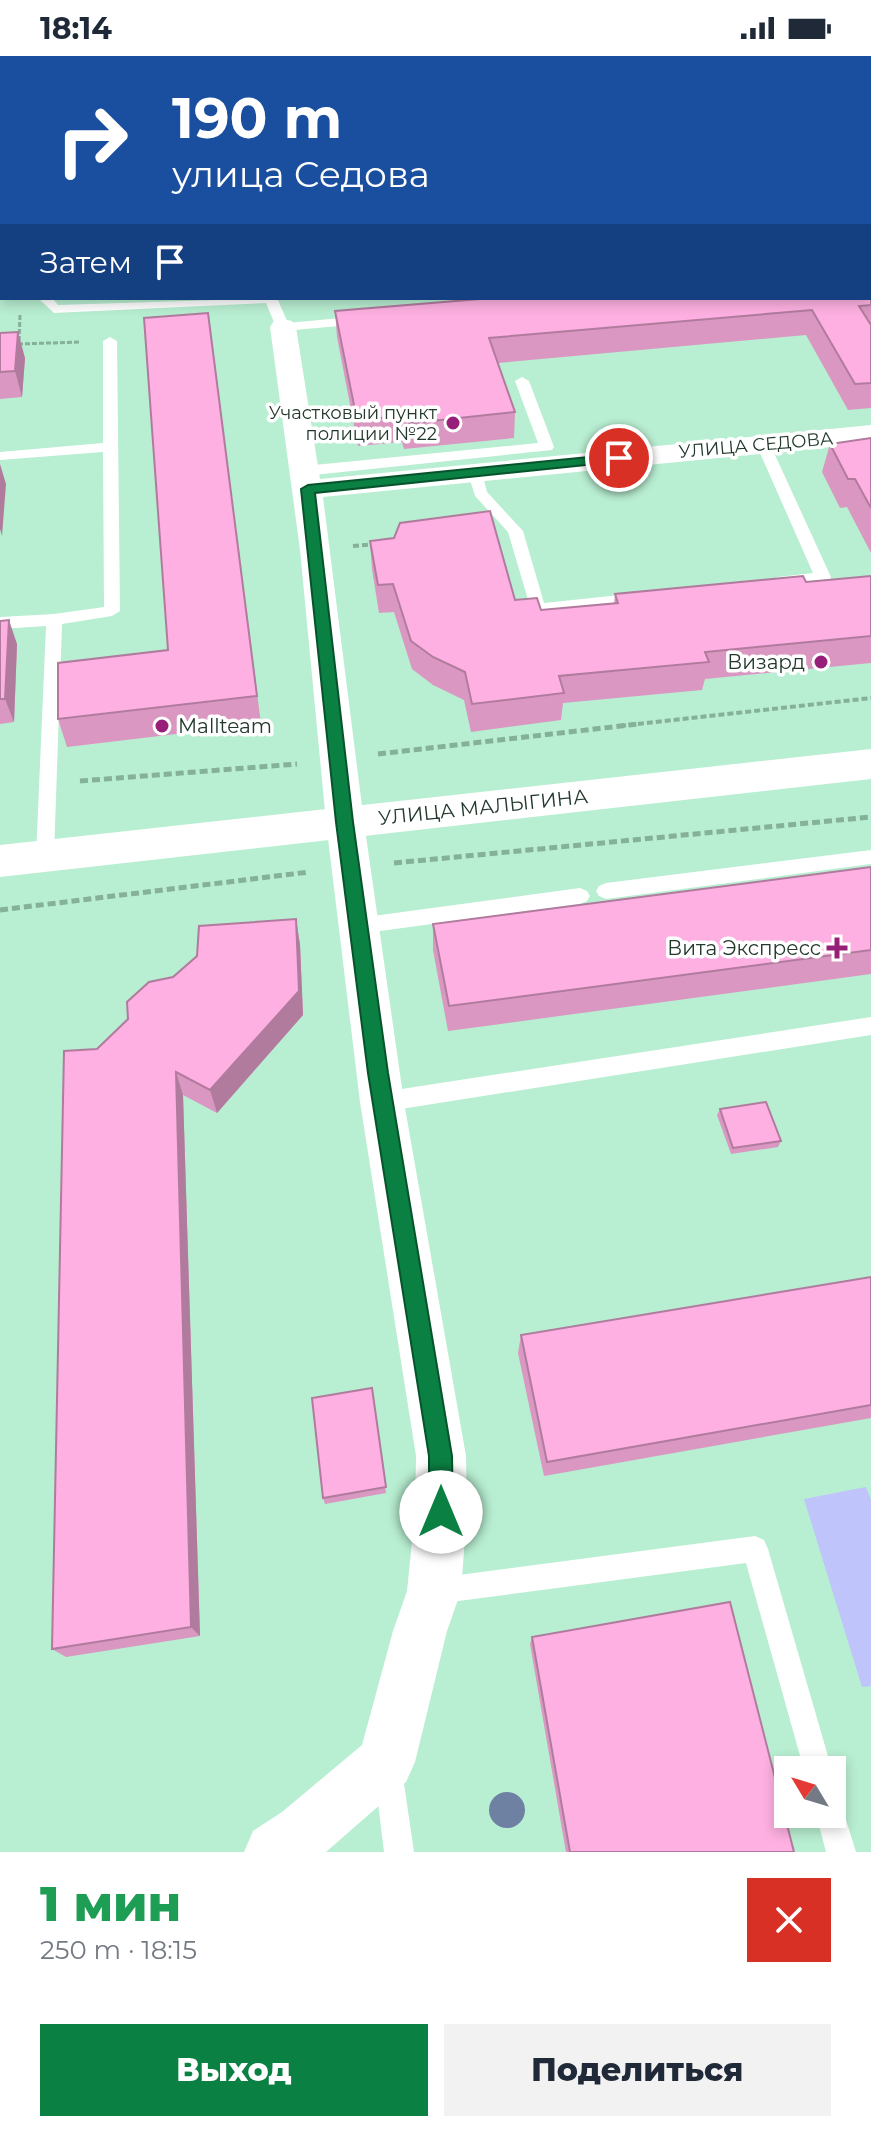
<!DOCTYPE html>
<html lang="ru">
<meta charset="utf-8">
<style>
:root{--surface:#fff;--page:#f2f2f3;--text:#1f2937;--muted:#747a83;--accent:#0b8043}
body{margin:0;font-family:Montserrat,sans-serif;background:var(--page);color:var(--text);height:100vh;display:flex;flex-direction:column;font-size:30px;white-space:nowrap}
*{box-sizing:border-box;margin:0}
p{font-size:26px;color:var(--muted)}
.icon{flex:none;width:44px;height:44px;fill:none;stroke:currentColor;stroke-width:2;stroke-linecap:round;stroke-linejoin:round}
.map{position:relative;height:1796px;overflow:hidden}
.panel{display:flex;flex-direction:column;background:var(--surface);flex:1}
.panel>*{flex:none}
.top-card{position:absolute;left:0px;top:0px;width:872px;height:244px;box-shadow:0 4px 12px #0003;background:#1a4fa0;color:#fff;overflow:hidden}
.needle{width:52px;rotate:308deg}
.tools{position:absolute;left:774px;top:1700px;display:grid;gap:16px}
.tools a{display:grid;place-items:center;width:72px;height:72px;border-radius:0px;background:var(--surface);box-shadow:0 4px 12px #0003;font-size:40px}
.pin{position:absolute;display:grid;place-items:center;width:68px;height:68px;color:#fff;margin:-34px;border:4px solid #fff;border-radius:50%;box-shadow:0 2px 8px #0007}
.me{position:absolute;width:88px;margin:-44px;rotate:0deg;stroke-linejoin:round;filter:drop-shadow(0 0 6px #0008)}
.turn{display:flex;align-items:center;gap:28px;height:168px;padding:0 40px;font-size:36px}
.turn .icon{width:104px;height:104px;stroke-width:2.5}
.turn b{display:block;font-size:56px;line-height:68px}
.then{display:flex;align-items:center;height:76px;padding:0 40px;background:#0003;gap:16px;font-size:30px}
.round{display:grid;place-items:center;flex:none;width:84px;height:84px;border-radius:0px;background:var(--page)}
.headline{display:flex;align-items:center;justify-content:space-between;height:136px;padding:0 40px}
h1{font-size:48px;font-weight:800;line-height:60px;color:#1e9e55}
.action{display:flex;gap:16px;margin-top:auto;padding:16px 40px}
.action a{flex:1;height:92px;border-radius:0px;background:var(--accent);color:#fff;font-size:32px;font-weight:800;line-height:92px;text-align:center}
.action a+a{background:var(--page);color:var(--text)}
.status{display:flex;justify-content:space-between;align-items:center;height:56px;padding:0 40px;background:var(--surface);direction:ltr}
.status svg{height:22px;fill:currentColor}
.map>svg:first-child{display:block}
.built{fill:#a6e5c3}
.green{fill:#bfc4fb}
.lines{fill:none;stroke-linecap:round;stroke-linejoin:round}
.path-far2{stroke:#85b099;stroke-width:3;stroke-dasharray:5 2;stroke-linecap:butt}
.path-far1{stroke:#85b099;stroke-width:4;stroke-dasharray:6 3;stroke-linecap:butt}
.path{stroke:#85b099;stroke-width:5;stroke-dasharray:8 4;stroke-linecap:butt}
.lane{fill:#fff;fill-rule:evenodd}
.street{fill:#fff;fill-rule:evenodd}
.secondary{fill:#fff;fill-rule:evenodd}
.tree{fill:#6e81a3}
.wall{fill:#da97c2}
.shaded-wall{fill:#b17b9e}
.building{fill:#fdb0e1;stroke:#b17b9e;stroke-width:2}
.route{fill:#0b8043;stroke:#07532c;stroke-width:2}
.poi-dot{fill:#981f79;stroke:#fff;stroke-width:3}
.labels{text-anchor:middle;stroke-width:7;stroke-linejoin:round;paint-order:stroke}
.far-poi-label{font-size:18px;fill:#23392d;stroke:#fff;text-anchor:end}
.far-street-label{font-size:18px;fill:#23392d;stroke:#fff}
.poi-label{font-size:20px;fill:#23392d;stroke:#fff;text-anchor:end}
.street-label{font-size:20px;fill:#23392d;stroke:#fff}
</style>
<div class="status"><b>18:14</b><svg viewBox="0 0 49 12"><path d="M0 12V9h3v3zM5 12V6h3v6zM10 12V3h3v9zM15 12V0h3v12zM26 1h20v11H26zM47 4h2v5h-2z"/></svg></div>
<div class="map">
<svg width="871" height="1796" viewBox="0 0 871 1796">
<rect width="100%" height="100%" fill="#b8eed1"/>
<!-- built -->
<path class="built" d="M241 0H578L579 2H241Z"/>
<!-- green -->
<path class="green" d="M866 1431 871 1444V1630L862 1631 804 1443Z"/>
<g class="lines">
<!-- path-far2 -->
<path class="path-far2" d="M594 0 597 2
M20 259 19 288 80 286"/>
<!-- path-far1 -->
<path class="path-far1" d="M353 490 375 488
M620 670 871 642"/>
<!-- path -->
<path class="path" d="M378 698 638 668
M80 725 297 708
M394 807 871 761
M0 854 309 816"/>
<!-- lane -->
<path class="lane" d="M870 54H871V61H870Z
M0 200H2V208H0Z
M38 242H52L58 249 277 242 288 267 362 260 369 264 362 268 283 275 276 271 266 247 54 257Z
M110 281 117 285 120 555 112 560 62 568 54 800 52 805H38L36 800 46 570 0 573V561L54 558 104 551 103 396 0 404V396L103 387V285Z
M522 321 529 325 554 391 552 394 304 420 297 415 304 410 538 387 515 325Z
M763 384 770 388 831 521 829 525 778 531 770 526 778 521 813 517 756 388Z
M475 412 482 417 487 436 523 475 544 547 639 537 647 542 645 546 532 557 508 476 475 440 468 417Z
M871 794V808L606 843 599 840 596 835 599 830 606 827Z
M580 832 587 835 590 840 587 845 580 848 358 878 351 876 348 870 351 864 358 862Z
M871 961V979L382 1056 374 1053 371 1046 374 1039 382 1036Z
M755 1480 764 1484 768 1493 832 1714V1715L804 1714 746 1507 436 1548 427 1544 423 1535 427 1526 436 1522Z
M388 1700 398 1704 402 1714 414 1796H384L374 1714 378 1704Z
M832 1744 841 1748 856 1796H826L816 1758H832Z"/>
<!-- street -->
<path class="street" d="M870 163H871V177H870Z
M283 263 292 265 296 271 320 423 871 369V387L323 441 364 766 404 1046 466 1400 467 1456 461 1535 447 1575 415 1706 406 1726 326 1796H244L253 1775 282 1756 362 1689 393 1575 407 1535 415 1456 416 1400 360 1046 326 766 300 494 270 271 274 265Z"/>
<!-- secondary -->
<path class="secondary" d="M871 693V723L0 821V789Z"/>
</g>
<!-- trees -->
<circle class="tree" cx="507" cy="1754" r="18"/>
<!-- wall -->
<path class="wall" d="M0 0H133V2H2V198H0Z
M752 0H871V47L870 2H752Z
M870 86H871L870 141Z
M871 210V352L848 354 806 279 498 307 515 356 514 382 404 393 402 386 358 390 337 281 335 255Z
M208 257 261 668 67 691 58 663 168 594Z
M0 277 25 302 22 341 0 343Z
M871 382V497L847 451 840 452 822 416 830 388Z
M370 485 541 554 614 548 615 538 806 526 871 520V607L705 623 702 634 563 647 561 664 471 676 464 644 433 629 412 613 394 556 379 557 372 513Z
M0 565 17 588 14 666 0 668Z
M871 811V918L448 975 433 894V868Z
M296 863 300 889 303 959 217 1057 183 1039 200 1580 66 1601 52 1593 97 993 173 921Z
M720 1053 781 1085 778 1091 731 1098 717 1059Z
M871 1221V1362L544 1420 518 1297 521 1279Z
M372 1332 386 1437 325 1448 323 1442Z
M532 1581 794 1796H566L530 1588Z"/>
<!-- shaded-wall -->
<path class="shaded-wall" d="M18 276 25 302 22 341 15 315Z
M0 408 6 428 2 480 0 473Z
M9 564 17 588 14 666 5 643Z
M296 863 300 889 303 959 217 1057 210 1034Z
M176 1016 183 1039 200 1580 191 1571Z"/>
<!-- building -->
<path class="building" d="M0 0H115L93 2H2V181H0Z
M776 0H871V29L870 2H783Z
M870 86H871L870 120Z
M870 210H871V249L859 250 871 269V327L855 328 812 254 489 282 515 356 403 368 401 360 357 364 335 255 492 242H870Z
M208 257 257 640 58 663V607L168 594 144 262Z
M18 276 15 315 0 316V277Z
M871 382V452L855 423H848L830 388Z
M490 455 515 544 537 542 541 554 618 547 615 538 803 520 806 526 871 520V580L705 596 709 606 559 620 564 637 472 648 465 616 433 601 411 585 393 528 378 529 370 485 394 482 400 467Z
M9 564 5 643H0V565Z
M871 811V894L449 950 433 868Z
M296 863 299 935 210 1034 176 1016 191 1571 52 1593 64 995 97 993 128 963 127 946 149 926 173 921 197 900 199 870Z
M766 1046 781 1085 733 1092 720 1053Z
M871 1221V1349L547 1406 521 1279Z
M372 1332 386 1431 323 1442 312 1342Z
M730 1546 794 1796H570L532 1581Z"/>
<!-- route -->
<path class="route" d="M619 398 624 399V405L315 437 353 766 388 1017 452 1400 453 1456 450 1464 441 1467 433 1464 429 1456V1400L368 1017 336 766 301 433 308 429Z"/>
<!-- markers -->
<g class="poi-dot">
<circle cx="453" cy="367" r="8"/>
<circle cx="821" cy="606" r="8"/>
<circle cx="162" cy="670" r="8"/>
<path d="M833 880h8v8h8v8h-8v8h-8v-8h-8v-8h8z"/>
</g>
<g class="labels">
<!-- far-poi labels -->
<g class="far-poi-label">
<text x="437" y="363">Участковый пункт<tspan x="437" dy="21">полиции №22</tspan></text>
</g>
<!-- far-street labels -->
<g class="far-street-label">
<text transform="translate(756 389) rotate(-5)" y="6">УЛИЦА СЕДОВА</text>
</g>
<!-- poi labels -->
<g class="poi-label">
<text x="805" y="613">Визард</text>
<text x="178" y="677" text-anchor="start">Mallteam</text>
<text x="821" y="899">Вита Экспресс</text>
</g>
<!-- street labels -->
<g class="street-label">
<text transform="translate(483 751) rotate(-6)" y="7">УЛИЦА МАЛЫГИНА</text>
</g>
</g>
</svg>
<div class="tools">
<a><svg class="needle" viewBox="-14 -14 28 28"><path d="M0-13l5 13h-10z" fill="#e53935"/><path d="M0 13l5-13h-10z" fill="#747a83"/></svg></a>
</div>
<div class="pin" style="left:619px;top:402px;background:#d93025"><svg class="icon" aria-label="arrive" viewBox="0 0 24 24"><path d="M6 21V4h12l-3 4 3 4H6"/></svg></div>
<svg class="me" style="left:441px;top:1456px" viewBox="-20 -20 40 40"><circle r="19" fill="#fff"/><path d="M0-13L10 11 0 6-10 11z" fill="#0b8043"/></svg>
<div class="top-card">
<div class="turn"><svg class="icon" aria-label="right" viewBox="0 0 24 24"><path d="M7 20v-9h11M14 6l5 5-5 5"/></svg><div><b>190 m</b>улица Седова</div></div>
<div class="then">Затем<svg class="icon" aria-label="arrive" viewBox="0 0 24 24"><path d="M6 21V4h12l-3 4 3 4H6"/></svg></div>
</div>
</div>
<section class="panel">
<div class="headline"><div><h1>1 мин</h1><p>250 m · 18:15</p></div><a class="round" style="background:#d93025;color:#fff"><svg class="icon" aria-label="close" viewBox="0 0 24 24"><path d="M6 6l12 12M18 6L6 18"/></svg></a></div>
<div class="action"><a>Выход</a><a>Поделиться</a></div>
</section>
